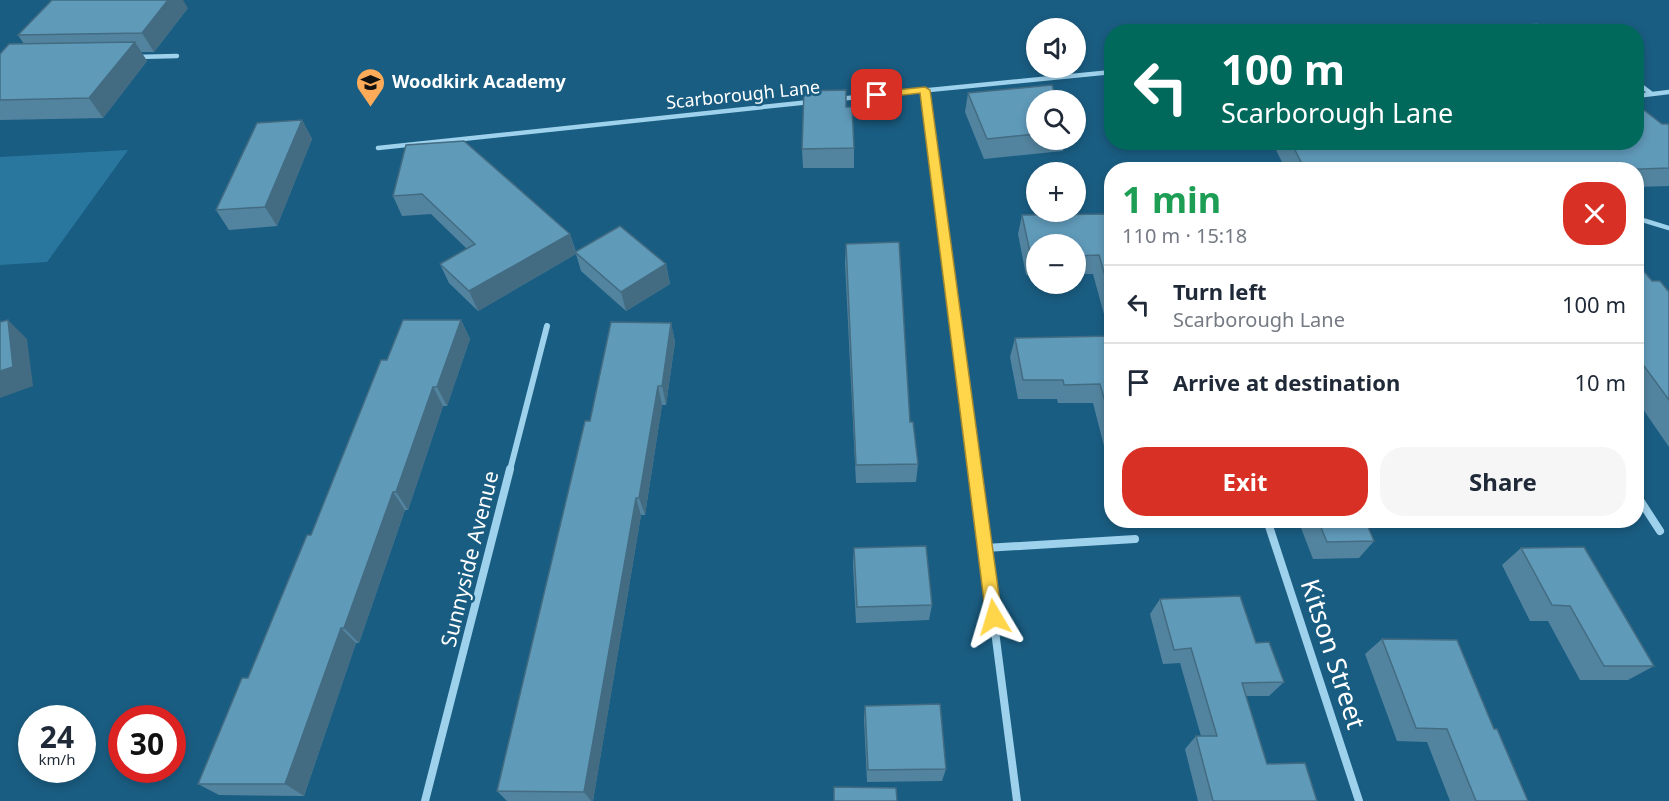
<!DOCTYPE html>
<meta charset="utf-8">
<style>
:root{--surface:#fff;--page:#f6f6f7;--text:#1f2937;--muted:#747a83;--line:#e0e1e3;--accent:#d93025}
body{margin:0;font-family:"Noto Sans",sans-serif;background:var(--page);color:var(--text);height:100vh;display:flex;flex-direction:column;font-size:22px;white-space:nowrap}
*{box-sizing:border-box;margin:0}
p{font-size:20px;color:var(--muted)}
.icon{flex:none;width:33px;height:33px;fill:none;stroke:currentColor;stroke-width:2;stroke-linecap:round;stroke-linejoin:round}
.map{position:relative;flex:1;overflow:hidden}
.panel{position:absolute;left:1104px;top:162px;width:540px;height:366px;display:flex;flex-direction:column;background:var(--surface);border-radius:24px;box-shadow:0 3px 9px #0003}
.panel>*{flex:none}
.guide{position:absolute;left:1104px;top:24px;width:540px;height:126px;border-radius:24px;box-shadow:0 3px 9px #0003;background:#00695c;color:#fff;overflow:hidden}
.controls{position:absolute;left:1026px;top:18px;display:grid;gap:12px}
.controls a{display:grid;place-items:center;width:60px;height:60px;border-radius:50%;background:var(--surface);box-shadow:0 3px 9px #0003;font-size:30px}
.speed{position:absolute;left:18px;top:705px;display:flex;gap:12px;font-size:30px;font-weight:700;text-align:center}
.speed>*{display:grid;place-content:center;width:78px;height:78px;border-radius:50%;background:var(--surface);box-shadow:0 3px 9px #0003;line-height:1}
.speed small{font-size:15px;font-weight:400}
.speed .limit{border:9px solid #d22;background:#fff;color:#111}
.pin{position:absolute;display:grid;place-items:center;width:51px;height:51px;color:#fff;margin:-26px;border-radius:12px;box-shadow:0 3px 9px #0006}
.me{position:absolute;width:66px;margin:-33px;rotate:353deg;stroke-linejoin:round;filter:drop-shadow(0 0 4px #0008)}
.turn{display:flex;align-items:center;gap:21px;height:126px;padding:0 18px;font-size:27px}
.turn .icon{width:78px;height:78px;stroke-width:2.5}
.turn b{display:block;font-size:42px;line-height:51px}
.round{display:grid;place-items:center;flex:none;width:63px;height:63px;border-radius:24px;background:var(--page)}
.head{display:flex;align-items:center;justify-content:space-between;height:102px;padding:0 18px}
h1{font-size:36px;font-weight:700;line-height:45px;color:#1e9e55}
.button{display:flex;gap:12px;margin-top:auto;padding:12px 18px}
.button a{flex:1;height:69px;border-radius:24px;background:var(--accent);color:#fff;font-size:24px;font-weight:700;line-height:69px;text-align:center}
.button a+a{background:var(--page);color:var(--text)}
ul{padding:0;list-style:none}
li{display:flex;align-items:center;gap:18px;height:78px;padding:0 18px;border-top:2px solid var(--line)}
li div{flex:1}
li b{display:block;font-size:22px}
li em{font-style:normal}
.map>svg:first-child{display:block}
.green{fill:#29779f}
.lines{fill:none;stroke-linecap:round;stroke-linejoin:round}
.service{stroke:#9ed1eb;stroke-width:4.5}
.minor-far2{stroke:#9ed1eb;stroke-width:4.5}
.minor-far1{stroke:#9ed1eb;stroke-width:6}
.minor{stroke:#9ed1eb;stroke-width:8}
.wall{fill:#53849f}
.shaded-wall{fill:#436c82}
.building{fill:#609ab9;stroke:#436c82;stroke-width:1.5}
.route{fill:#ffd54a;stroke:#a68a30;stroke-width:1.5}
.labels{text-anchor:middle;stroke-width:5;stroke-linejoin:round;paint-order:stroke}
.far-poi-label{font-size:18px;font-weight:bold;fill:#fff;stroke:#1a5d82;text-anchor:start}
.far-street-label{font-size:18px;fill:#fff;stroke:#1a5d82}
.street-label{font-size:21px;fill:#fff;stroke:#1a5d82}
.near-street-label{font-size:26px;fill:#fff;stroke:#1a5d82}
</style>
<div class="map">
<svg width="1669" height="801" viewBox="0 0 1669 801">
<rect width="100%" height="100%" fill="#1a5d82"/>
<!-- green -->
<path class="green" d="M128 150 47 262 0 265V157Z"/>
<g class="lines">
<!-- service -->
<path class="service" d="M1636 218 1669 228"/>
<!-- minor-far2 -->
<path class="minor-far2" d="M136 57 177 56
M1636 82 1652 94
M925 90 940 208
M1636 96 1669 92
M838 99 1112 72
M378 148 810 102"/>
<!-- minor-far1 -->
<path class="minor-far1" d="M940 207 974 470
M510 470 547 326"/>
<!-- minor -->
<path class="minor" d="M974 469 1017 801
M1636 494 1660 531
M1267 520 1359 801
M985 548 1135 539
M425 801 510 469"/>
</g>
<!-- wall -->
<path class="wall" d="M188 8 154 52H141L147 61 103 118 0 120V54L24 44 18 35Z
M968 93 1036 100V140H1066L1063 151 984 159 965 112Z
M846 107 854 148V168H803L802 149Z
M302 120 312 139 277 226 229 230 216 210Z
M1662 124H1669V186L1636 187V170H1286L1272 142H1636Z
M406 145 570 234 576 252 666 264 670 284 626 311 581 271 576 254 478 311 449 283 440 264 467 249 431 214 402 216 393 196Z
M1112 214V329H1108L1093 274H1076V244H1036V275H1026L1018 234 1022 215Z
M846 244 910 422 918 464 916 482 856 483 845 263Z
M1636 262 1652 281 1669 292V447L1636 399Z
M461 320 470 339 447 406H443L408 510H405L359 643H356L304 796 219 795 198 784 248 678 311 535 387 360Z
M671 323 675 342 666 405H662L645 515H641L593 801H507L497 791 590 421Z
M1112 336V446H1104L1093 403H1058L1057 399H1018L1010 357 1015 338Z
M1298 520H1365L1374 541 1359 558 1313 559Z
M854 548 932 605 929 620 856 623 853 565Z
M1521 548 1654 666 1628 680H1580L1548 621H1530L1502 565Z
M1160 599 1256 643 1284 682 1269 696H1246L1267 764 1317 801H1198L1185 749 1196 736H1201L1180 663 1163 664 1150 614Z
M1382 639 1494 729 1528 801H1450L1427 742 1397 741 1365 654Z
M865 706 946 769 942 781 867 782 864 719Z"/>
<!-- shaded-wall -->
<path class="shaded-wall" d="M163 0H183L188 8 154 52 142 33Z
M135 42 147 61 103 118 89 98Z
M302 120 312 139 277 226 265 207Z
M570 234 576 254 478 311 469 291Z
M666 264 670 284 626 311 621 292Z
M8 320 27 339 33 386 0 398V371Z
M461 320 470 339 447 406 437 387Z
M671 323 675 342 666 405 662 386Z
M658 386 662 405 645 515 639 498Z
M433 387 443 406 408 510 396 492Z
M393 492 405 510 359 643 344 628Z
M636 498 641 515 593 801H591L584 792Z
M341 628 356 643 304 796 285 784Z"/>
<!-- building -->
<path class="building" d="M52 0H168L142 33 18 35Z
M1537 24 1546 32H1478Z
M135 42 89 98 0 100V54L9 44Z
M1052 85 1057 100H1036V134L987 139 968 93Z
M846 90V107H852L854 148 802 149 804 91Z
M1636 104 1662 124H1669V168L1615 170H1305L1291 142H1636Z
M302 120 265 207 216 210 257 123Z
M464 141 570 234 469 291 440 264 475 244 422 194 393 196 406 145Z
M1112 214V300L1099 255 1076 256V244H1036V256L1031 257 1022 215Z
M620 226 666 264 621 292 575 252Z
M899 242 910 422H913L918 464 856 465 846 244Z
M1636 262 1652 281H1660L1669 292V400L1636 355Z
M8 320 13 367 0 371V322Z
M403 320H461L437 387H433L396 492H393L344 628H341L285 784H198L242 678H248L307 535H311L381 360H387Z
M611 322 671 323 662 386H658L639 498H636L584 792 497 791 585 421H590Z
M1112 336V427L1100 384 1064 385 1063 380H1023L1015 338Z
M1318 520H1365L1374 541 1327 542Z
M926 546 932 605 857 607 854 548Z
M1584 547 1654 666H1604L1570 606 1552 605 1521 548Z
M1240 596 1256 643 1269 642 1284 682 1242 683 1267 764 1305 763 1317 801H1213L1196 736H1217L1191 648 1174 650 1160 599Z
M1382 639 1457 640 1494 729H1497L1528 801H1476L1447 729 1416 728Z
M940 704 946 769 868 770 865 706Z
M834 787 896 788 897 801H834Z"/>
<!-- route -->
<path class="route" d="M925 87 930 90 1002 617 999 623 994 625 988 623 986 617 920 93 877 98 872 95 877 92Z"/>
<!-- icons -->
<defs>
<symbol id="school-pin" viewBox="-11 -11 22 30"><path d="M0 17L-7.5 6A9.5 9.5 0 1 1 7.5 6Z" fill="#fdab59" stroke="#1a5d82"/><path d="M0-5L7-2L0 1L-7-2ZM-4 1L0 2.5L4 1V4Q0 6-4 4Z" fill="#111"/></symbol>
</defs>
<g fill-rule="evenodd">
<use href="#school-pin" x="354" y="66" width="33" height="45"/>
</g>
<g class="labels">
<!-- far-poi labels -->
<g class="far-poi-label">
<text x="392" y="88">Woodkirk Academy</text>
</g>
<!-- far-street labels -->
<g class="far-street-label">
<text transform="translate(743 95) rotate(-6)" y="6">Scarborough Lane</text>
</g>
<!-- street labels -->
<g class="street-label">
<text transform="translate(470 559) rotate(-76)" y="7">Sunnyside Avenue</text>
</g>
<!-- near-street labels -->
<g class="near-street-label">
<text transform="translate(1333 654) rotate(72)" y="9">Kitson Street</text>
</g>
</g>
</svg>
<div class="controls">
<a><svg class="icon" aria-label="sound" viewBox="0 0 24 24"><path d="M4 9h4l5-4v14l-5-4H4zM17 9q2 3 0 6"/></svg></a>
<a><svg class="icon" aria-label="search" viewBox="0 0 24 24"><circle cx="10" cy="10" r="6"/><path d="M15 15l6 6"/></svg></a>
<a>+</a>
<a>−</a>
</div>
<div class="speed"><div>24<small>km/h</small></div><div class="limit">30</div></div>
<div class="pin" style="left:877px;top:95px;background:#d93025"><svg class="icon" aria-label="arrive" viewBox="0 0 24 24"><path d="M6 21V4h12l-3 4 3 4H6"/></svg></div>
<svg class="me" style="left:994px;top:617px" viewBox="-20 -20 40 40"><path d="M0-17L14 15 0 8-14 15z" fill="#ffd54a" stroke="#fff" stroke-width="4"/></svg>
<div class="guide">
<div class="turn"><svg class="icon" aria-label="left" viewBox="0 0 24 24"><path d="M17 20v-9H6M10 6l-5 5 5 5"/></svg><div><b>100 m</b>Scarborough Lane</div></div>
</div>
<section class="panel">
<div class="head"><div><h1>1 min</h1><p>110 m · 15:18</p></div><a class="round" style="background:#d93025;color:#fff"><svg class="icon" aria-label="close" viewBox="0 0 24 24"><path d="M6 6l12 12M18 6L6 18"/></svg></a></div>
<ul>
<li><svg class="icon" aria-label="left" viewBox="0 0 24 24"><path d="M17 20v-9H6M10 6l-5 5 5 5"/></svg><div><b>Turn left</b><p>Scarborough Lane</p></div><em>100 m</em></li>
<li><svg class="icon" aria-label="arrive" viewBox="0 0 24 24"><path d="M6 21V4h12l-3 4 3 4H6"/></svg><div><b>Arrive at destination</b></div><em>10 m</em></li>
</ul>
<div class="button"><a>Exit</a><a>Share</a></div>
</section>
</div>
